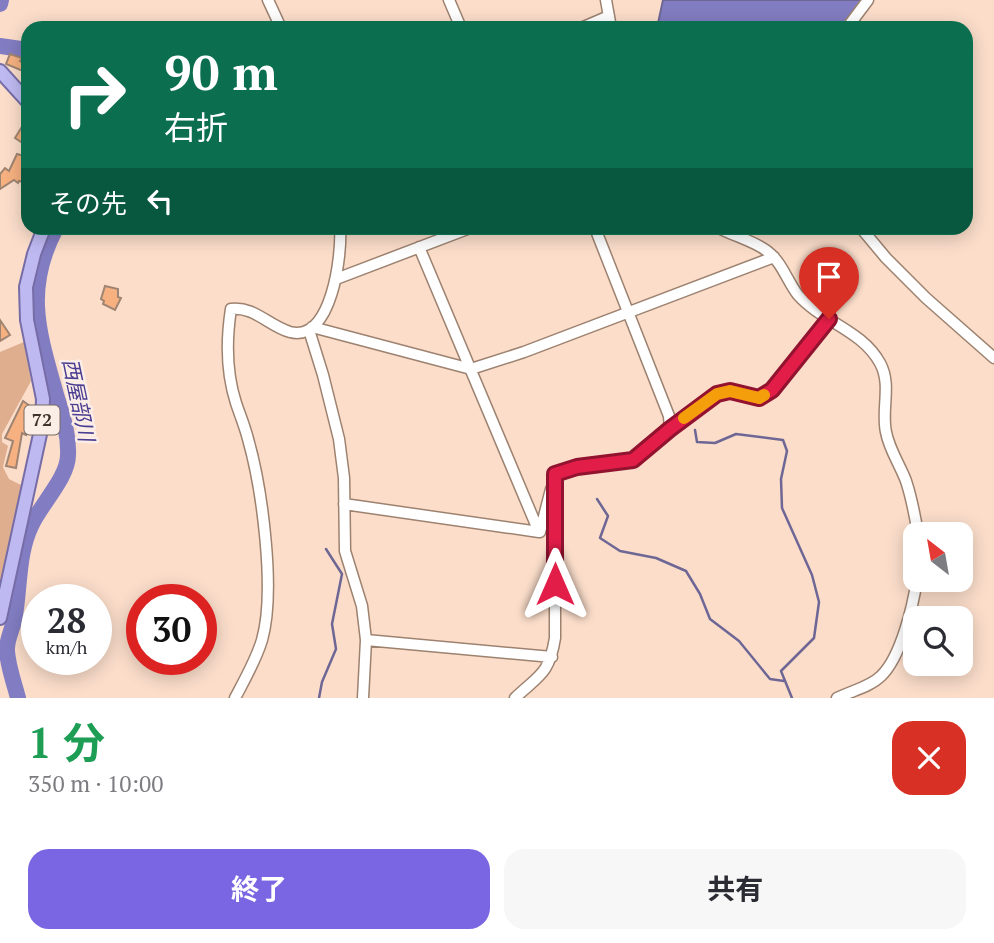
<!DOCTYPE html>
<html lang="ja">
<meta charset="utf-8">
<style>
:root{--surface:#fff;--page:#f7f7f7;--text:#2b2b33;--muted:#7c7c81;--accent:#7a66e2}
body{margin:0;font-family:"PT Serif","Noto Sans JP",serif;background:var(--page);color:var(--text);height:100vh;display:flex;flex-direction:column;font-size:26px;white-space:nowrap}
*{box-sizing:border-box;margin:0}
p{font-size:23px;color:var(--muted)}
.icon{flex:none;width:38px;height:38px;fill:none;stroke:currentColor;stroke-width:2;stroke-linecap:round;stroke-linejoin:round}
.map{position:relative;height:698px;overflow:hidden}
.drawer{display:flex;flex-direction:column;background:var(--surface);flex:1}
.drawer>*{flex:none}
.banner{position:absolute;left:21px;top:21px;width:952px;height:214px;border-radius:21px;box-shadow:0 4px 18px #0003;background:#0b6e4f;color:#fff;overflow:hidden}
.needle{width:46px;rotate:329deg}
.buttons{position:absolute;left:903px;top:522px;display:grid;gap:14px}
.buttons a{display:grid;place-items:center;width:70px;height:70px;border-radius:14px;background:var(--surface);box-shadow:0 4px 18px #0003;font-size:35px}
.speed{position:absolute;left:21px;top:584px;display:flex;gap:14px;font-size:35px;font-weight:700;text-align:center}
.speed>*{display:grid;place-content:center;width:91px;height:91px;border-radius:50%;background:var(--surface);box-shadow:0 4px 18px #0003;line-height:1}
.speed small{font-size:18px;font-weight:400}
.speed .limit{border:10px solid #d22;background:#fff;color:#111}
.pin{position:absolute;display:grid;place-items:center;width:60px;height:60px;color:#fff;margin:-72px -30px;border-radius:50% 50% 50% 0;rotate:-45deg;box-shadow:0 0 7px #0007}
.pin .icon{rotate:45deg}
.me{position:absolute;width:77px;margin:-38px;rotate:0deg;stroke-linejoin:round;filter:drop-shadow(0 0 5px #0008)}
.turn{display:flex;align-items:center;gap:24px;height:147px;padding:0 28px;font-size:32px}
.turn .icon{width:91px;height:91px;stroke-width:2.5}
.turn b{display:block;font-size:49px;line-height:60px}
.then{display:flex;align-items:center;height:66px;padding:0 28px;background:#0003;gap:14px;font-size:26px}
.round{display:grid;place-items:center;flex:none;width:74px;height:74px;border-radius:21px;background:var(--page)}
.headline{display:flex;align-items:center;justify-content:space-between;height:119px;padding:0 28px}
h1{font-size:42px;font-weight:700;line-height:52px;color:#1e9e55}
.primary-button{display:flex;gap:14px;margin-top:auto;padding:14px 28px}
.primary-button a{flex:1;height:80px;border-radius:21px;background:var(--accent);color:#fff;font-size:28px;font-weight:700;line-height:80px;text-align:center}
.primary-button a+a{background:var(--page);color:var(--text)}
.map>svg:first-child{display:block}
.green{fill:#dfae8e}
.water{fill:#827dc2;stroke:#6e6795;stroke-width:2}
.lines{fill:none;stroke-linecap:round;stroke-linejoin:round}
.stream{stroke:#6e6795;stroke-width:2.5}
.river{stroke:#827dc2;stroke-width:16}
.building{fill:#f7b180;stroke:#a08472;stroke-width:2}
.minor-casing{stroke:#9d8270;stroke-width:13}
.major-casing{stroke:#766ca6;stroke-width:16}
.minor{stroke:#fff;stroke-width:10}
.major{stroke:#beb9f1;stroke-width:12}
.route-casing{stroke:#92132f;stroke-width:18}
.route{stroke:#e11d48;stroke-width:12}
.slow{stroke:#f59e0b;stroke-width:12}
.labels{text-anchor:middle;stroke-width:5;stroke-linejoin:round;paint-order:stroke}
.shield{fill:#fbeee7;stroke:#776b63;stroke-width:2}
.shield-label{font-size:18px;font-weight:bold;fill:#3f332b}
.water-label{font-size:21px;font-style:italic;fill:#4b3d91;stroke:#fbeee7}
</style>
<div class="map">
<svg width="994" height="698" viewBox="0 0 994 698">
<rect width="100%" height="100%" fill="#fbddca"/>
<!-- green -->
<path class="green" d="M24 342 31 381 2 434V442L8 446 3 467 9 479 21 485 0 599V352Z"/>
<!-- water -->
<path class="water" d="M663 0H865L850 21 841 28H657Z"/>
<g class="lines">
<!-- stream -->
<path class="stream" d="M695 430 697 442 715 443 736 434 783 440 787 451 781 479 782 508 812 575 819 602 814 638 781 671 792 698
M597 499 608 516 600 538 620 551 656 558 686 571 700 594 710 619 739 641 770 679 784 681
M3 615 15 617
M319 698 322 682 336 649 332 624 342 574 326 549"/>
<!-- river -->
<path class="river" d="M0 4 1 0
M0 46 28 50
M18 698C14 682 8 667 7 651 6 639 14 627 15 615 20 586 18 553 31 526 40 505 68 478 68 455 69 435 63 417 57 398 39 333 23 291 56 228"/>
</g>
<!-- building -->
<path class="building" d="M10 54 22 58 20 61 28 65V73L6 64Z
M23 125 28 128V141L24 138 21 142 15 138Z
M17 154 28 157V170L24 182 19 181 18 183 14 180 0 189V174L5 168 9 171Z
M105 286 118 289V297L121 298 115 310 103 304 104 301 101 299Z
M0 320 10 335 0 341Z
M23 401 30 406 27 411 30 418 26 435 22 433 16 468 6 466 13 441 5 438Z"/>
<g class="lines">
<defs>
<path id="minor" d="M268 0 281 28
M449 0 461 28
M606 0 611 28
M581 28 609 16
M847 28 868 0
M595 228 669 416 670 429
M719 228C734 236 754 241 767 251 782 262 787 281 798 295 822 322 862 330 880 363 892 385 881 409 886 432 889 449 900 465 906 481 912 499 915 516 918 534
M861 228 886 258 926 298 994 358
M419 247 539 532
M336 279 470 228
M312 327 471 369 524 352 774 257
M309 330 323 375 339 439 344 478 345 551 362 606 366 640 363 698
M555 474 577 467 633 460 670 429 717 394 730 392 759 398 772 390 829 319
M344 504 539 532
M540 532 551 489
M366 640 552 657
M235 698C245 679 256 660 262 640 276 591 262 488 248 439 245 427 240 415 236 403 226 372 226 341 231 309 254 306 269 326 290 332 332 343 342 254 340 228
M515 698C539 675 549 675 555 638V474
M837 698C851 691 870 687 881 676 901 657 913 606 917 579"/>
<path id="major" d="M0 71 28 102
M0 618 42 425 43 399 27 320 26 287 34 254 44 228"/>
</defs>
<!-- minor casing -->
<use href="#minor" class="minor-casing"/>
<!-- major casing -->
<use href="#major" class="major-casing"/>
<!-- minor -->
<use href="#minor" class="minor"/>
<!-- major -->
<use href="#major" class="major"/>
</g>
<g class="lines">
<defs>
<path id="route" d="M555 584V474L577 467 633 460 670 429 717 394 730 391 759 398 772 390 829 319"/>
</defs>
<!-- route casing -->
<use href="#route" class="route-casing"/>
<!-- route -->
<use href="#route" class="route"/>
<!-- slow -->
<path class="slow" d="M684 418 717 394 730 391 759 398 764 395"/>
</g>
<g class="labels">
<!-- shield labels -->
<rect class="shield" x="24.5" y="405.5" width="35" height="29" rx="5"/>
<g class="shield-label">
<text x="42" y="426">72</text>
</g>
<!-- water labels -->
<g class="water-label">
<text transform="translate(78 400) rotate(78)" y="7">西屋部川</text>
</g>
</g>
</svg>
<div class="buttons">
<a><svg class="needle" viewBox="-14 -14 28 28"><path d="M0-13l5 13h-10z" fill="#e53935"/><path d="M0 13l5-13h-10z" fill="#7c7c81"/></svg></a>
<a><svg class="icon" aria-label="search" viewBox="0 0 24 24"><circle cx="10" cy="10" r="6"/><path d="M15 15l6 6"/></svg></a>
</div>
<div class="speed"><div>28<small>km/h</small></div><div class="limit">30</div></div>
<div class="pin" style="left:829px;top:319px;background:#d93025"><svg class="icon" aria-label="arrive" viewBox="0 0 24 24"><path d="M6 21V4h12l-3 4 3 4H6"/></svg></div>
<svg class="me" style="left:555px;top:584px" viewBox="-20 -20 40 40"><path d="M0-17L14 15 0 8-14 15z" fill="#e11d48" stroke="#fff" stroke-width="4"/></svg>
<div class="banner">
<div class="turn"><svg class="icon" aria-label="right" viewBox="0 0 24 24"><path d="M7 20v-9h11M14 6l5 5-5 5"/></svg><div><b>90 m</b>右折</div></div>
<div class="then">その先<svg class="icon" aria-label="left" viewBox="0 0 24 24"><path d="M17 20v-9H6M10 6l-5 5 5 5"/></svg></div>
</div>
</div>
<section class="drawer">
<div class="headline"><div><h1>1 分</h1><p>350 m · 10:00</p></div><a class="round" style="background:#d93025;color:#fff"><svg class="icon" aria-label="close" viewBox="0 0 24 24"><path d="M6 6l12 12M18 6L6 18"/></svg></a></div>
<div class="primary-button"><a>終了</a><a>共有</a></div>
</section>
